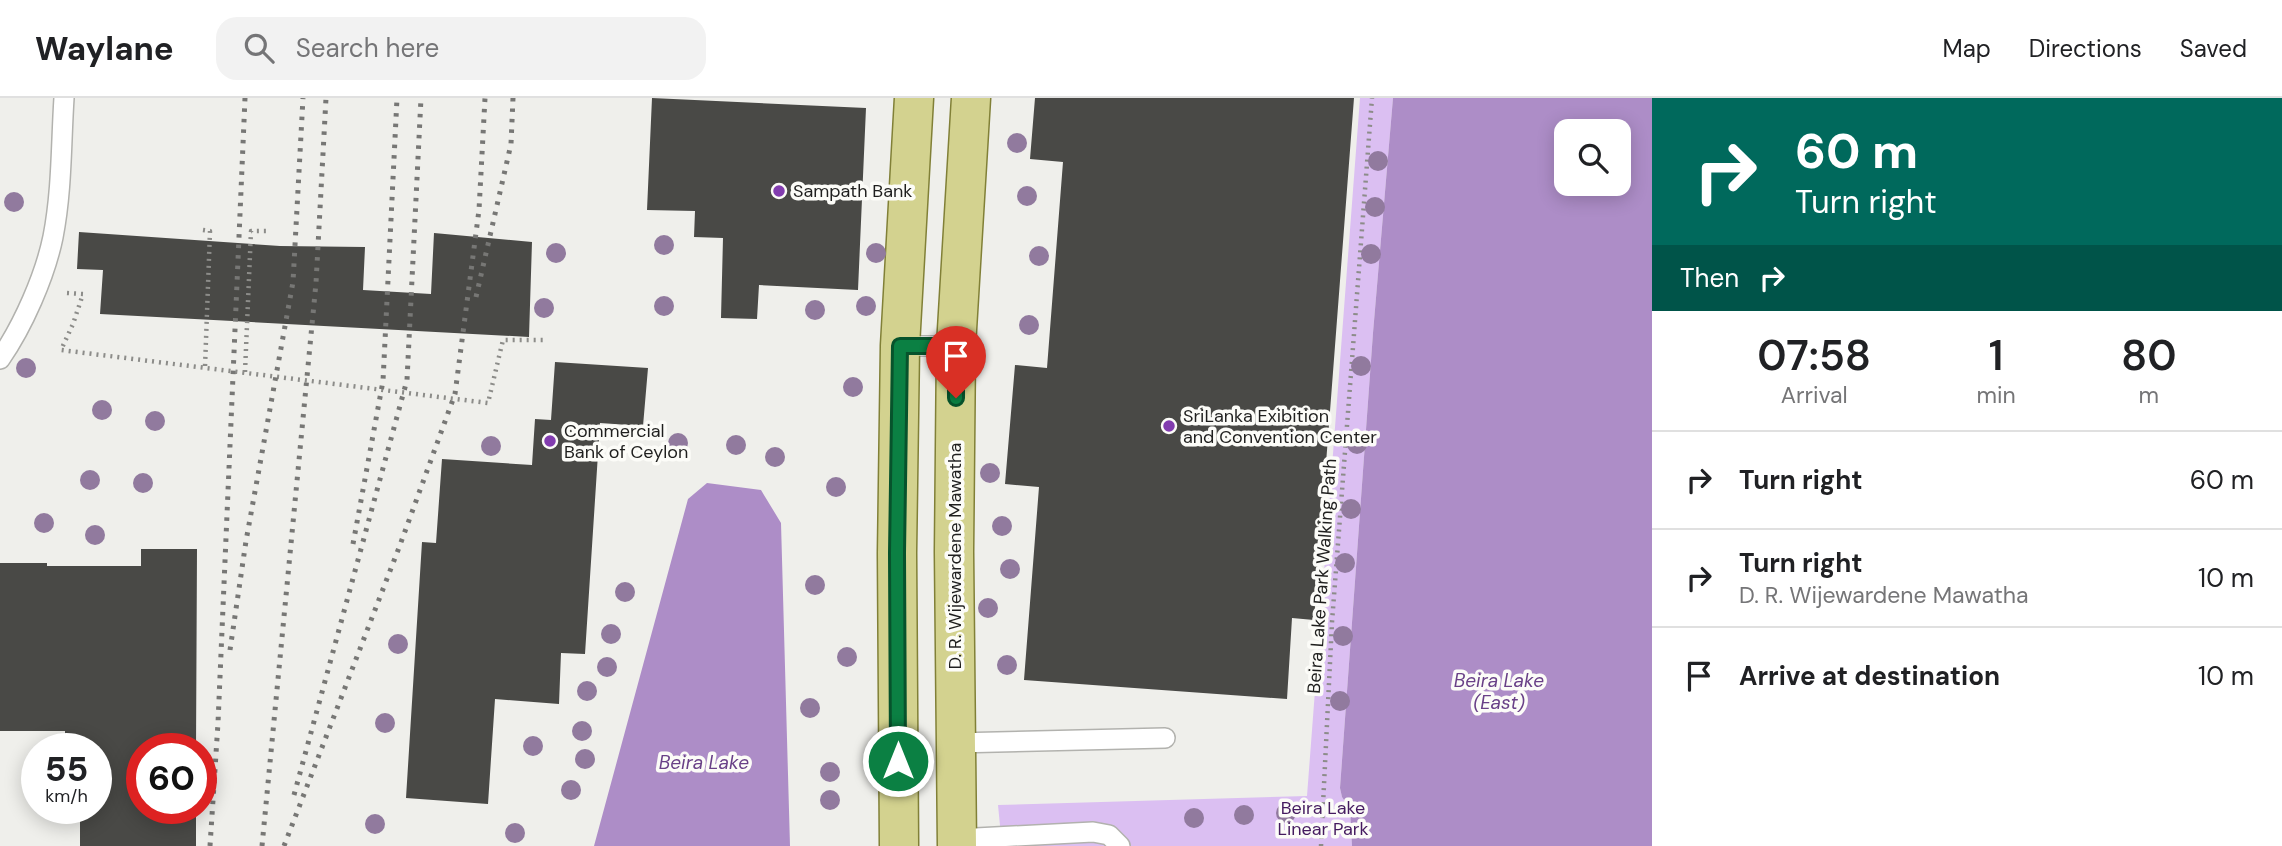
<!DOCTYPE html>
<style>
:root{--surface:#fff;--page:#f2f2f2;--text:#202124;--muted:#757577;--line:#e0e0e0}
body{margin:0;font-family:"DM Sans",sans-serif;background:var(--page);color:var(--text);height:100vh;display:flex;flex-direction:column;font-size:26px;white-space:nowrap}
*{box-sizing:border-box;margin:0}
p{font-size:23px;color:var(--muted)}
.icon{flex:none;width:38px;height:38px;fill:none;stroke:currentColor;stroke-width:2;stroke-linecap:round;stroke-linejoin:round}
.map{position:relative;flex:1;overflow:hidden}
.panel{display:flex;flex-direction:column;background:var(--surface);width:630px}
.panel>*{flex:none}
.top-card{background:#00695c;color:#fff;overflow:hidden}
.tools{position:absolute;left:1554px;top:21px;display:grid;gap:14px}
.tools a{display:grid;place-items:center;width:77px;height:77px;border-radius:14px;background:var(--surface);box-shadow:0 4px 18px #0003;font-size:35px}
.speed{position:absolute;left:21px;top:635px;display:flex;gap:14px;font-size:35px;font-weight:700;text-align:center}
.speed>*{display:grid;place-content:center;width:91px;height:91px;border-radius:50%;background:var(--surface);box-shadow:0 4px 18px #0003;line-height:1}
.speed small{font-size:18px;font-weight:400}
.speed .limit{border:10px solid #d22;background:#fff;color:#111}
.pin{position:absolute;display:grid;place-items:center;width:60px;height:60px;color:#fff;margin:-72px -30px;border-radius:50% 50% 50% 0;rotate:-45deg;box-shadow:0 0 7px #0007}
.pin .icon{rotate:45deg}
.me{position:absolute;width:77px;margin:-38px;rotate:0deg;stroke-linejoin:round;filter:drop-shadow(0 0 5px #0008)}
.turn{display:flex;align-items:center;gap:24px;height:147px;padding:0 28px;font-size:32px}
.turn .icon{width:91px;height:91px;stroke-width:2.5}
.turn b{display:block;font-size:49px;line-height:60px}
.then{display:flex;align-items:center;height:66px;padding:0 28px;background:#0003;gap:14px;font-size:26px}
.eta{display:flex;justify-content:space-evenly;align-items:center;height:119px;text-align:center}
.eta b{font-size:42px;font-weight:600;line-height:49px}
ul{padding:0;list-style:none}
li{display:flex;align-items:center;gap:21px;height:98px;padding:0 28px;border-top:2px solid var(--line)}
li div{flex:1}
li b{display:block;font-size:26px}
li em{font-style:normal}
header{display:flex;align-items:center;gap:42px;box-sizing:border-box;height:98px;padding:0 35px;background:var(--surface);border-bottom:2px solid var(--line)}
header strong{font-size:33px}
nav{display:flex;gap:38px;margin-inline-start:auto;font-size:24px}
.search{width:490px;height:63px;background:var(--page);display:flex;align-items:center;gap:18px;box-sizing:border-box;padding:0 24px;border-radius:21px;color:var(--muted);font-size:26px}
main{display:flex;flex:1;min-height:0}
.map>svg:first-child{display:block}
.green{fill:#dbbff2}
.water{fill:#ad8dc7;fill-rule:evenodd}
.building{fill:#494946}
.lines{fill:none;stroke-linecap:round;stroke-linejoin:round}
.lane-casing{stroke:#b2b2ae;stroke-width:22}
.primary-casing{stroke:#818037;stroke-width:41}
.path{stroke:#8c8c89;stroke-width:4.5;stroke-dasharray:2 5;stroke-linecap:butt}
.lane{stroke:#fff;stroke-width:19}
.primary{stroke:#d3d28f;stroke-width:38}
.rail{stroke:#777775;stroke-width:5;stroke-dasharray:3.5 7;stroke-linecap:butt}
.tree{fill:#917a9e}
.route-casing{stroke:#07532c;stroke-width:18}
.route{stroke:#0b8043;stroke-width:12}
.poi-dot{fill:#823caf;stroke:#fcfcf8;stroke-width:2.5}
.labels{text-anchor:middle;stroke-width:7;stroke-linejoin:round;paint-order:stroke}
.poi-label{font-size:18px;fill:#1f1f1e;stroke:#fcfcf8;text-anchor:start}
.street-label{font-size:18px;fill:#1f1f1e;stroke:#fcfcf8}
.park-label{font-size:18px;fill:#441a5f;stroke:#fcfcf8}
.water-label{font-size:19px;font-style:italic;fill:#694087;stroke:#fcfcf8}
</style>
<header>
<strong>Waylane</strong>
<div class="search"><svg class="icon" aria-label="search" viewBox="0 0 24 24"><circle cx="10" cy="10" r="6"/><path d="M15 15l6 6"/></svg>Search here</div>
<nav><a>Map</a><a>Directions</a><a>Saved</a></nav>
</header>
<main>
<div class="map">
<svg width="1652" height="748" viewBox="0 0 1652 748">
<rect width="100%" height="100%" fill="#efefeb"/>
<!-- green -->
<path class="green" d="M1360 0H1393L1373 235 1340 690 1342 699 1350 711 1352 748H1002L998 707 1307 698Z"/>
<!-- water -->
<path class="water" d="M1393 0H1652V748H1352L1350 711 1342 699 1340 690 1373 235ZM1566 33H1619V86H1566Z
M707 385 761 392 781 425 790 748H594L688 401Z"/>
<!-- building -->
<path class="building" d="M652 0 866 10 858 192 759 187 757 221 721 220 723 140 694 139 695 113 647 112Z
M1035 0H1354L1314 522 1292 520 1287 601 1024 582 1039 389 1005 386 1015 267 1047 270 1063 64 1030 61Z
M79 134 280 148 365 149 363 192 431 196 434 135 532 144 529 239 100 216 103 172 77 171Z
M555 264 648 270 643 328 600 325 585 556 561 555 559 606 495 601 488 706 406 700 422 444 436 445 442 361 532 367 535 321 551 322Z
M141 451H197L196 651H142V710H196V748H80V710H96V651H65V633H0V465H47V468H141Z"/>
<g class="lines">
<defs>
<path id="lane" d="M900 248H956
M0 261C23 228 45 178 53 139 62 93 61 46 64 0
M955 645 1165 640
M957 741 1093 734 1109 737 1120 748"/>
<path id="primary" d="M899 748 897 455 900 248 914 0
M957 748 954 454 956 248 971 0"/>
</defs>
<!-- lane casing -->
<use href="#lane" class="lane-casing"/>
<!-- primary casing -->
<use href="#primary" class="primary-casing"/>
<!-- path -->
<path class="path" d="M203 132 210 133 205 269
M67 195 83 196 73 226 61 252 488 305 503 242H544
M245 274 251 133H267
M1321 748 1332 524 1372 0"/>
<!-- lane -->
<use href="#lane" class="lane"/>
<!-- primary -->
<use href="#primary" class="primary"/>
<!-- rail -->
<path class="rail" d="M476 199 511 46 513 0
M353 446 383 283 397 0
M230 552 246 443 293 184 303 0
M294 697 407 282 421 0
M210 748 218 625 245 0
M262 748 316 185 326 0
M284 748 400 447 455 296 479 112 485 0"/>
</g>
<!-- trees -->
<g class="tree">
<circle cx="1017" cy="45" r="10"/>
<circle cx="1378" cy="63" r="10"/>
<circle cx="1027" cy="98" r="10"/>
<circle cx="14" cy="104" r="10"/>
<circle cx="1375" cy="109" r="10"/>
<circle cx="664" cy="147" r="10"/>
<circle cx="556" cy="155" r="10"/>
<circle cx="876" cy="155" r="10"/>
<circle cx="1371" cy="156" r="10"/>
<circle cx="1039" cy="158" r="10"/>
<circle cx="664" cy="208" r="10"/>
<circle cx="866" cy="208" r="10"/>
<circle cx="544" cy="210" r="10"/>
<circle cx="815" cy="212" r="10"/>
<circle cx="1029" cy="227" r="10"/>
<circle cx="1361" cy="268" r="10"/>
<circle cx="26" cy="270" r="10"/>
<circle cx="853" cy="289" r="10"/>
<circle cx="102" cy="312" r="10"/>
<circle cx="155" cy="323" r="10"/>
<circle cx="678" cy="345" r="10"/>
<circle cx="1357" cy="346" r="10"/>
<circle cx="736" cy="347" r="10"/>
<circle cx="491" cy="348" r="10"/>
<circle cx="775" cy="359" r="10"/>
<circle cx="990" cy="375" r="10"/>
<circle cx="90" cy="382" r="10"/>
<circle cx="143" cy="385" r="10"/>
<circle cx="836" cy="389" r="10"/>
<circle cx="1351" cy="411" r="10"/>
<circle cx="44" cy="425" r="10"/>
<circle cx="1002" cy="428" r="10"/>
<circle cx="95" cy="437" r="10"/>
<circle cx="1345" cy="465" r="10"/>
<circle cx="1010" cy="471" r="10"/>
<circle cx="815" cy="487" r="10"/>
<circle cx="625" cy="494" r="10"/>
<circle cx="988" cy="510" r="10"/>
<circle cx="611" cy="536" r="10"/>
<circle cx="1343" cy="538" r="10"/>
<circle cx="398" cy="546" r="10"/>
<circle cx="847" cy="559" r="10"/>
<circle cx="1007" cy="567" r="10"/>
<circle cx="607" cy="569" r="10"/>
<circle cx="587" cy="593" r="10"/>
<circle cx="1340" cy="603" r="10"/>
<circle cx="810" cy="610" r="10"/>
<circle cx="385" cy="625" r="10"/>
<circle cx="582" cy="633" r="10"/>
<circle cx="533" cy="648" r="10"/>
<circle cx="585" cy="661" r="10"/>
<circle cx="830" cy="674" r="10"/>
<circle cx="571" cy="692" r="10"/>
<circle cx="830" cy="702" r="10"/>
<circle cx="1286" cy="715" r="10"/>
<circle cx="1244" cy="717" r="10"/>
<circle cx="1194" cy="720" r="10"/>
<circle cx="375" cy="726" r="10"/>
<circle cx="515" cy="735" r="10"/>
</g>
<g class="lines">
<defs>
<path id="route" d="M898 663 897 455 900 248H956V300"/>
</defs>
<!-- route casing -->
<use href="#route" class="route-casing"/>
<!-- route -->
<use href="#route" class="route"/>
</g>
<!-- markers -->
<g class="poi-dot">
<circle cx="779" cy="93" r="7"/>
<circle cx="1169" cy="328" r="7"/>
<circle cx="550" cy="343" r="7"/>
</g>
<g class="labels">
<!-- poi labels -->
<g class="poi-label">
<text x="793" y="99">Sampath Bank</text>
<text x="1183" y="324">SriLanka Exibition<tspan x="1183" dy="21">and Convention Center</tspan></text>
<text x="564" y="339">Commercial<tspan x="564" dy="21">Bank of Ceylon</tspan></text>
</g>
<!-- street labels -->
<g class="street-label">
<text transform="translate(955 458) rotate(-90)" y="6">D. R. Wijewardene Mawatha</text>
<text transform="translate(1322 478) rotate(-86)" y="6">Beira Lake Park Walking Path</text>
</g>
<!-- park labels -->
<g class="park-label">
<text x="1323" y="716">Beira Lake<tspan x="1323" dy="21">Linear Park</tspan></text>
</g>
<!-- water labels -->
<g class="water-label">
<text x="1499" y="589">Beira Lake<tspan x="1499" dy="22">(East)</tspan></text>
<text x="704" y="671">Beira Lake</text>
</g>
</g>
</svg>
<div class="tools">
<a><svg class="icon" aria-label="search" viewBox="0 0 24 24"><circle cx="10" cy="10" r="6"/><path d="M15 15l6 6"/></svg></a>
</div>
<div class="speed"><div>55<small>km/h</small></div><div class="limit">60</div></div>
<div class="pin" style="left:956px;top:300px;background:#d93025"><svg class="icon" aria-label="arrive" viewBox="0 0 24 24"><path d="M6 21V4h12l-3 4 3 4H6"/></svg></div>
<svg class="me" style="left:898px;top:663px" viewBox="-20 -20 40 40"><circle r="17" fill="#0b8043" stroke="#fff" stroke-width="3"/><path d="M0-11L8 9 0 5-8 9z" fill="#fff"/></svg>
</div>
<section class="panel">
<div class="top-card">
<div class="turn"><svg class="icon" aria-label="right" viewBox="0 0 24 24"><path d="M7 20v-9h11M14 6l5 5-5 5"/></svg><div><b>60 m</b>Turn right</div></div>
<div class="then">Then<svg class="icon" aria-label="right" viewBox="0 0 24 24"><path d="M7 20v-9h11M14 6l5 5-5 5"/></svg></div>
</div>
<div class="eta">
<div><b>07:58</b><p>Arrival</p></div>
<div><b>1</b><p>min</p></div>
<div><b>80</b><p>m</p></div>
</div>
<ul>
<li><svg class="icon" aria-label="right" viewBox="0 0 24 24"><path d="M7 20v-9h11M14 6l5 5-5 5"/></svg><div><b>Turn right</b></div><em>60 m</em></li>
<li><svg class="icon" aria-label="right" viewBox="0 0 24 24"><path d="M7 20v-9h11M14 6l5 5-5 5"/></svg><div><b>Turn right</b><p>D. R. Wijewardene Mawatha</p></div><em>10 m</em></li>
<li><svg class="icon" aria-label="arrive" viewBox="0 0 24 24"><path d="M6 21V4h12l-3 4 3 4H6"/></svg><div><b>Arrive at destination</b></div><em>10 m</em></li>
</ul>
</section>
</main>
